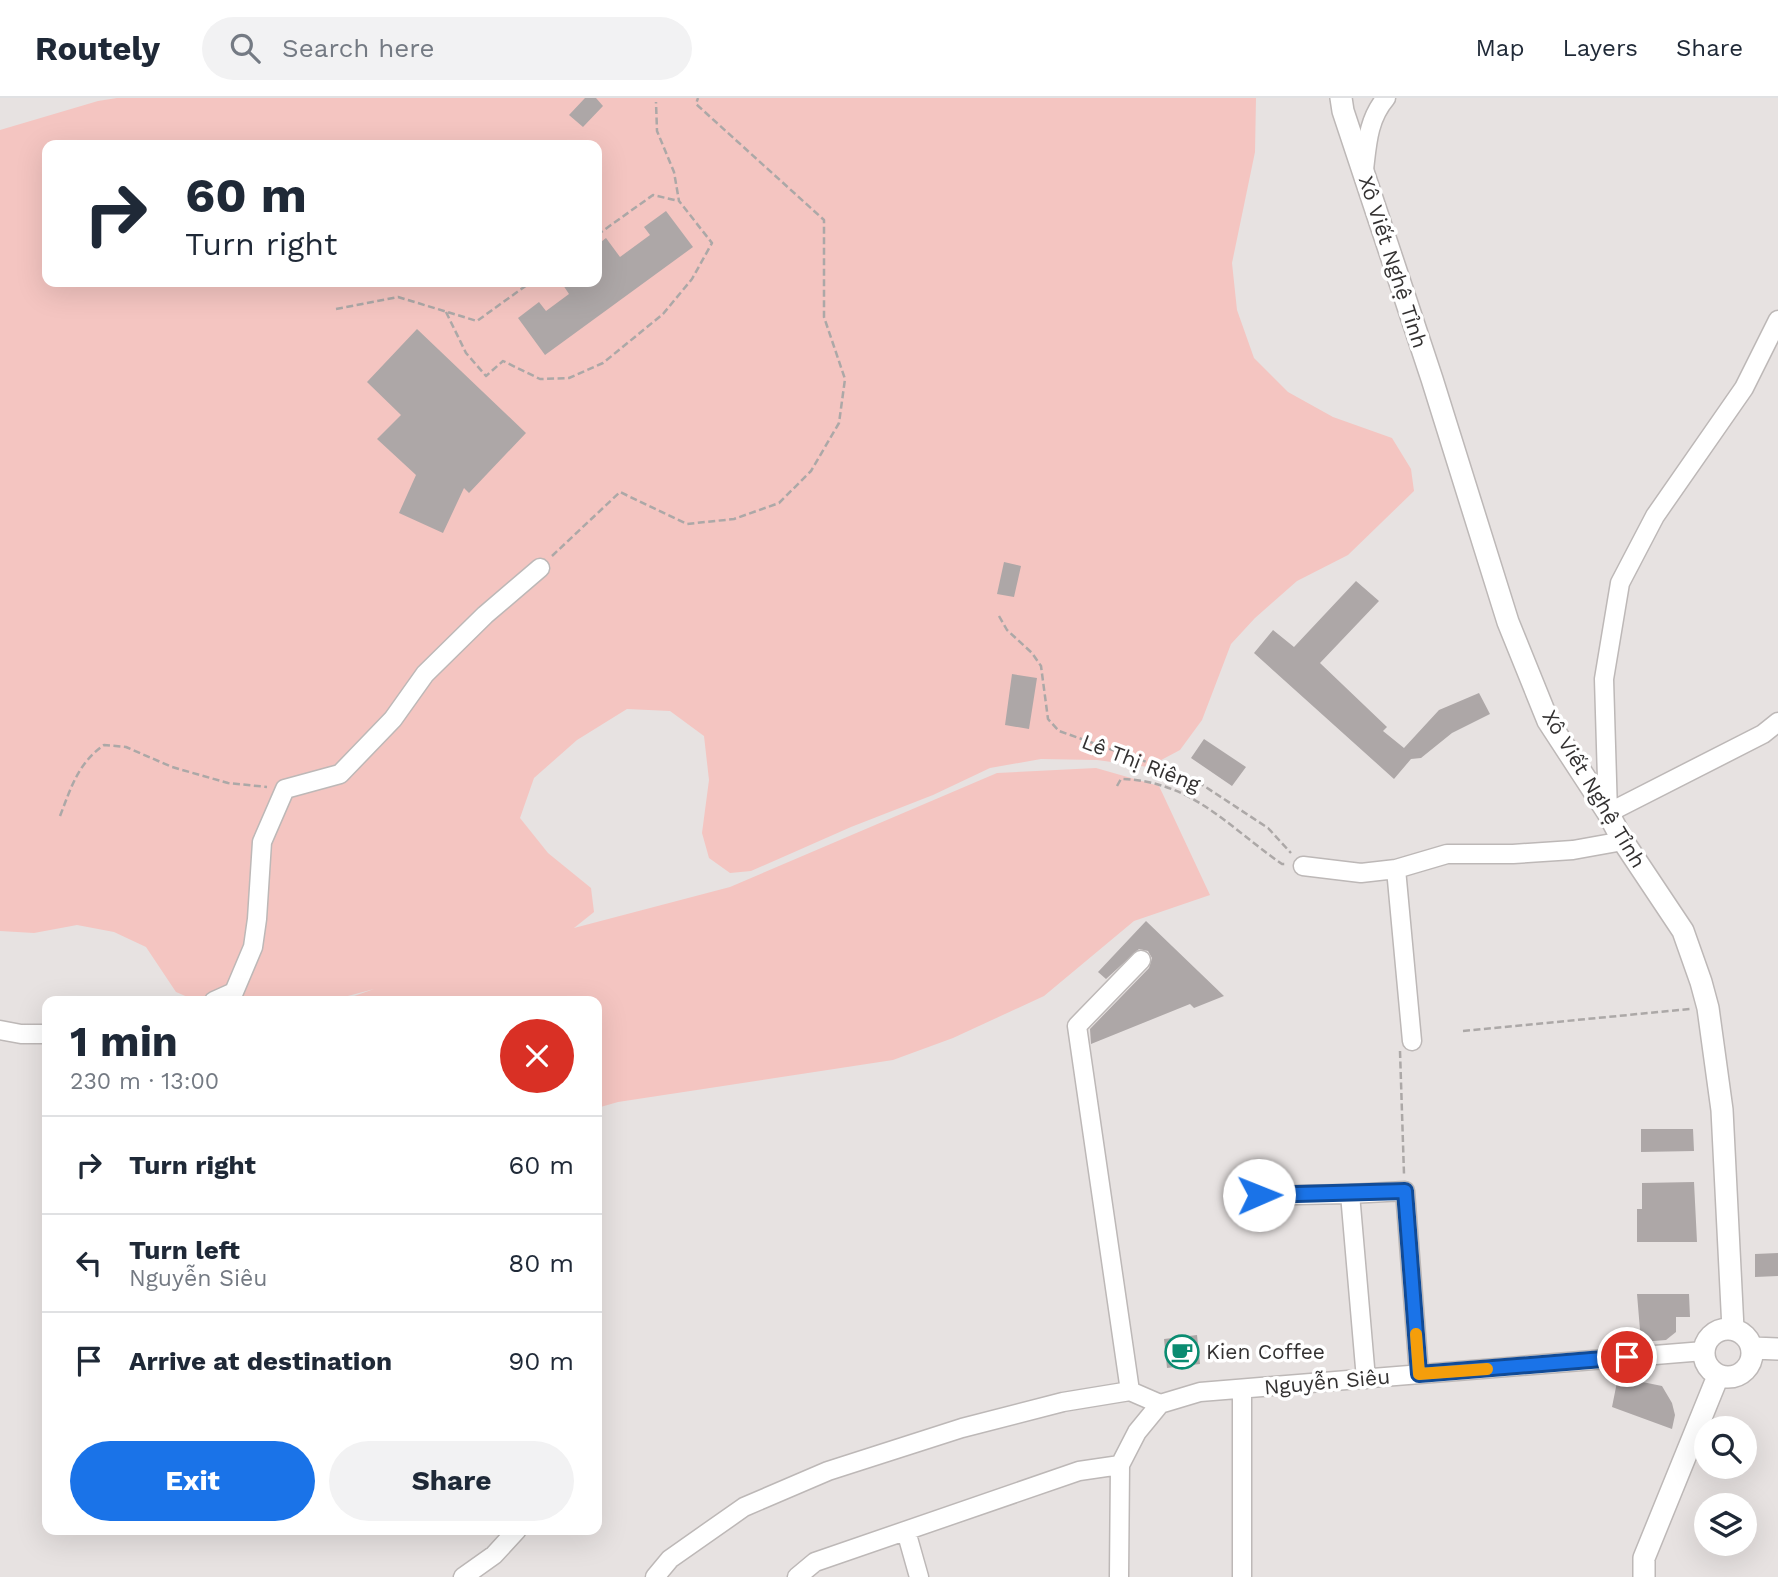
<!DOCTYPE html>
<meta charset="utf-8">
<style>
:root{--surface:#fff;--page:#f2f2f3;--text:#1f2937;--muted:#747a83;--line:#e0e1e3;--accent:#1a73e8}
body{margin:0;font-family:"Work Sans",sans-serif;background:var(--page);color:var(--text);height:100vh;display:flex;flex-direction:column;font-size:26px;white-space:nowrap}
*{box-sizing:border-box;margin:0}
p{font-size:23px;color:var(--muted)}
.icon{flex:none;width:38px;height:38px;fill:none;stroke:currentColor;stroke-width:2;stroke-linecap:round;stroke-linejoin:round}
.map{position:relative;flex:1;overflow:hidden}
.sheet{position:absolute;left:42px;top:898px;width:560px;height:539px;display:flex;flex-direction:column;background:var(--surface);border-radius:14px;box-shadow:0 7px 28px #0002}
.sheet>*{flex:none}
.hud{position:absolute;left:42px;top:42px;width:560px;height:147px;border-radius:14px;box-shadow:0 7px 28px #0002;background:#fff;color:var(--text);overflow:hidden}
.tools{position:absolute;left:1694px;top:1318px;display:grid;gap:14px}
.tools a{display:grid;place-items:center;width:63px;height:63px;border-radius:50%;background:var(--surface);box-shadow:0 7px 28px #0002;font-size:35px}
.pin{position:absolute;display:grid;place-items:center;width:60px;height:60px;color:#fff;margin:-30px;border:4px solid #fff;border-radius:50%;box-shadow:0 2px 7px #0007}
.me{position:absolute;width:77px;margin:-38px;rotate:89deg;stroke-linejoin:round;filter:drop-shadow(0 0 5px #0008)}
.turn{display:flex;align-items:center;gap:24px;height:147px;padding:0 28px;font-size:32px}
.turn .icon{width:91px;height:91px;stroke-width:2.5}
.turn b{display:block;font-size:49px;line-height:60px}
.round{display:grid;place-items:center;flex:none;width:74px;height:74px;border-radius:37px;background:var(--page)}
.headline{display:flex;align-items:center;justify-content:space-between;height:119px;padding:0 28px}
h1{font-size:42px;font-weight:700;line-height:52px}
.primary-button{display:flex;gap:14px;margin-top:auto;padding:14px 28px}
.primary-button a{flex:1;height:80px;border-radius:42px;background:var(--accent);color:#fff;font-size:28px;font-weight:700;line-height:80px;text-align:center}
.primary-button a+a{background:var(--page);color:var(--text)}
ul{padding:0;list-style:none}
li{display:flex;align-items:center;gap:21px;height:98px;padding:0 28px;border-top:2px solid var(--line)}
li div{flex:1}
li b{display:block;font-size:26px}
li em{font-style:normal}
header{display:flex;align-items:center;gap:42px;box-sizing:border-box;height:98px;padding:0 35px;background:var(--surface);border-bottom:2px solid var(--line)}
header strong{font-size:33px}
nav{display:flex;gap:38px;margin-inline-start:auto;font-size:24px}
.search{width:490px;height:63px;background:var(--page);display:flex;align-items:center;gap:18px;box-sizing:border-box;padding:0 24px;border-radius:38px;color:var(--muted);font-size:26px}
.map>svg:first-child{display:block}
.green{fill:#f4c5c1;fill-rule:evenodd}
.building{fill:#ada7a7}
.lines{fill:none;stroke-linecap:round;stroke-linejoin:round}
.minor-casing{stroke:#bdb8b7;stroke-width:21}
.major-casing{stroke:#bdb8b7;stroke-width:24}
.path{stroke:#aca8a7;stroke-width:2.5;stroke-dasharray:7 3.5;stroke-linecap:butt}
.minor{stroke:#fff;stroke-width:18}
.major{stroke:#fff;stroke-width:21}
.route-casing{stroke:#114b97;stroke-width:18}
.route{stroke:#1a73e8;stroke-width:12}
.slow{stroke:#f59e0b;stroke-width:12}
.labels{text-anchor:middle;stroke-width:7;stroke-linejoin:round;paint-order:stroke}
.street-label{font-size:21px;fill:#333131;stroke:#fff}
.poi-label{font-size:21px;fill:#333131;stroke:#fff;text-anchor:start}
</style>
<header>
<strong>Routely</strong>
<div class="search"><svg class="icon" aria-label="search" viewBox="0 0 24 24"><circle cx="10" cy="10" r="6"/><path d="M15 15l6 6"/></svg>Search here</div>
<nav><a>Map</a><a>Layers</a><a>Share</a></nav>
</header>
<div class="map">
<svg width="1778" height="1479" viewBox="0 0 1778 1479">
<rect width="100%" height="100%" fill="#e7e2e1"/>
<!-- green -->
<path class="green" d="M117 0H1256L1255 54 1232 165 1237 212 1254 260 1288 294 1333 319 1392 340 1411 371 1414 393 1348 457 1297 483 1255 520 1231 546 1202 622 1180 652 1148 669 1097 662 1041 661 990 670 933 697 851 729 751 773 730 775 709 760 702 735 709 682 704 638 670 613 627 611 577 642 534 680 520 720 548 755 591 790 594 814 574 830 730 789 997 675 1096 670 1159 688 1210 797 1134 823 1044 898 953 940 893 962 618 1004 597 1010V903H340L374 891 329 903H197L176 894 146 849 114 834 77 827 34 835 0 833V32L98 3ZM47 47H597V184H47Z"/>
<!-- building -->
<path class="building" d="M585 0H596L603 8 583 29 569 17Z
M666 113 693 149 545 257 518 220 539 204 546 213 569 196 561 184H597V147L606 140 620 159 650 137 644 129Z
M417 231 526 335 469 395 464 390 443 435 399 415 416 377 377 341 401 317 367 284Z
M1004 464 1021 468 1014 499 997 496Z
M1356 483 1379 503 1320 565 1387 629 1383 633 1404 650 1439 612 1479 595 1490 616 1452 635 1421 660 1411 661 1394 681 1254 555 1273 532 1294 549Z
M1012 576 1037 580 1029 631 1005 627Z
M1204 641 1246 669 1232 688 1191 660Z
M1146 823 1224 898 1194 910 1190 906 1091 946 1090 931 1149 870 1152 860 1148 853 1139 851 1106 881 1098 874Z
M1641 1031H1693L1694 1053 1641 1054Z
M1694 1084 1697 1144H1637V1111H1642V1085Z
M1778 1155V1178L1755 1179V1156Z
M1637 1196H1689L1690 1219H1676V1234L1666 1242 1641 1244Z
M1197 1237 1200 1266 1167 1270 1164 1241Z
M1618 1279 1662 1288 1672 1305 1675 1317 1672 1331 1612 1309Z"/>
<g class="lines">
<defs>
<path id="minor" d="M1364 72C1367 46 1368 21 1386 0
M1778 222 1744 290 1655 418 1620 485 1604 581 1608 715 1763 636 1778 624
M1303 768 1361 775 1396 771 1447 756H1513L1573 752 1623 743
M1396 771 1412 943
M214 903 234 894 253 849 257 821 262 744 285 691 340 676 393 621 425 576 485 517 540 470
M0 932 21 936H47
M1236 1098 1350 1096
M1366 1281 1350 1096 1405 1093 1419 1276
M1242 1291V1479
M1130 1293 1077 928 1141 862
M1130 1293 1160 1306
M1160 1306 1200 1294 1704 1253
M906 1433 919 1479
M463 1479 494 1457 517 1432
M655 1479 670 1461 744 1409 828 1373 962 1330 1063 1304 1130 1293
M797 1479 815 1464 1079 1373 1120 1367
M1119 1479 1120 1367 1137 1334 1160 1306"/>
<path id="major" d="M1341 0 1343 13 1432 281 1508 524 1548 623 1608 715 1623 743 1683 833 1701 884 1708 910 1722 1012 1733 1231
M1704 1255a24 24 0 1 1 48 0a24 24 0 1 1-48 0Z
M1753 1250 1778 1251
M1644 1479V1460L1718 1278"/>
</defs>
<!-- minor casing -->
<use href="#minor" class="minor-casing"/>
<!-- major casing -->
<use href="#major" class="major-casing"/>
<!-- path -->
<path class="path" d="M597 137 653 97 679 103
M336 211 398 199 477 223 531 184
M446 214 466 255 486 278 503 263 540 281 569 280 603 265 663 216 692 181 712 145 679 103 674 74 657 33 656 4
M552 458 620 394 687 426 734 421 779 405 811 373 839 325 845 281 824 219V122L696 6 698 0
M999 518 1007 532 1032 555 1041 568 1048 621 1059 633 1192 680 1268 730 1291 755
M1117 688 1121 681C1192 683 1227 728 1282 766H1286
M1187 696 1192 680
M60 718C71 690 78 665 104 647L126 649 172 669 228 685 267 689
M1463 933 1690 911
M1400 953 1404 1076"/>
<!-- minor -->
<use href="#minor" class="minor"/>
<!-- major -->
<use href="#major" class="major"/>
</g>
<g class="lines">
<defs>
<path id="route" d="M1259 1097 1405 1093 1419 1276 1627 1259"/>
</defs>
<!-- route casing -->
<use href="#route" class="route-casing"/>
<!-- route -->
<use href="#route" class="route"/>
<!-- slow -->
<path class="slow" d="M1416 1236 1419 1276 1487 1271"/>
</g>
<!-- icons -->
<defs>
<symbol id="cafe-ring" viewBox="-11 -11 22 22"><circle r="9.5" fill="#fff" stroke="#0a8c71" stroke-width="1.5"/><path d="M-5.5-4.5H6V0H3Q3 3.5 0 3.5H-2.5Q-5.5 3.5-5.5 0ZM3-3.2v2h1.7v-2ZM-6 4.5H4V6H-6Z" fill="#0a8c71"/></symbol>
</defs>
<g fill-rule="evenodd">
<use href="#cafe-ring" x="1163" y="1235" width="38" height="38"/>
</g>
<g class="labels">
<!-- street labels -->
<g class="street-label">
<text transform="translate(1393 164) rotate(72)" y="7">Xô Viết Nghệ Tỉnh</text>
<text transform="translate(1141 665) rotate(21)" y="7">Lê Thị Riêng</text>
<text transform="translate(1594 691) rotate(59)" y="7">Xô Viết Nghệ Tỉnh</text>
<text transform="translate(1327 1284) rotate(-5)" y="7">Nguyễn Siêu</text>
</g>
<!-- poi labels -->
<g class="poi-label">
<text x="1206" y="1261">Kien Coffee</text>
</g>
</g>
</svg>
<div class="tools">
<a><svg class="icon" aria-label="search" viewBox="0 0 24 24"><circle cx="10" cy="10" r="6"/><path d="M15 15l6 6"/></svg></a>
<a><svg class="icon" aria-label="layers" viewBox="0 0 24 24"><path d="M12 4l9 5-9 5-9-5zM3 14l9 5 9-5"/></svg></a>
</div>
<div class="pin" style="left:1627px;top:1259px;background:#d93025"><svg class="icon" aria-label="arrive" viewBox="0 0 24 24"><path d="M6 21V4h12l-3 4 3 4H6"/></svg></div>
<svg class="me" style="left:1259px;top:1097px" viewBox="-20 -20 40 40"><circle r="19" fill="#fff"/><path d="M0-13L10 11 0 6-10 11z" fill="#1a73e8"/></svg>
<div class="hud">
<div class="turn"><svg class="icon" aria-label="right" viewBox="0 0 24 24"><path d="M7 20v-9h11M14 6l5 5-5 5"/></svg><div><b>60 m</b>Turn right</div></div>
</div>
<section class="sheet">
<div class="headline"><div><h1>1 min</h1><p>230 m · 13:00</p></div><a class="round" style="background:#d93025;color:#fff"><svg class="icon" aria-label="close" viewBox="0 0 24 24"><path d="M6 6l12 12M18 6L6 18"/></svg></a></div>
<ul>
<li><svg class="icon" aria-label="right" viewBox="0 0 24 24"><path d="M7 20v-9h11M14 6l5 5-5 5"/></svg><div><b>Turn right</b></div><em>60 m</em></li>
<li><svg class="icon" aria-label="left" viewBox="0 0 24 24"><path d="M17 20v-9H6M10 6l-5 5 5 5"/></svg><div><b>Turn left</b><p>Nguyễn Siêu</p></div><em>80 m</em></li>
<li><svg class="icon" aria-label="arrive" viewBox="0 0 24 24"><path d="M6 21V4h12l-3 4 3 4H6"/></svg><div><b>Arrive at destination</b></div><em>90 m</em></li>
</ul>
<div class="primary-button"><a>Exit</a><a>Share</a></div>
</section>
</div>
